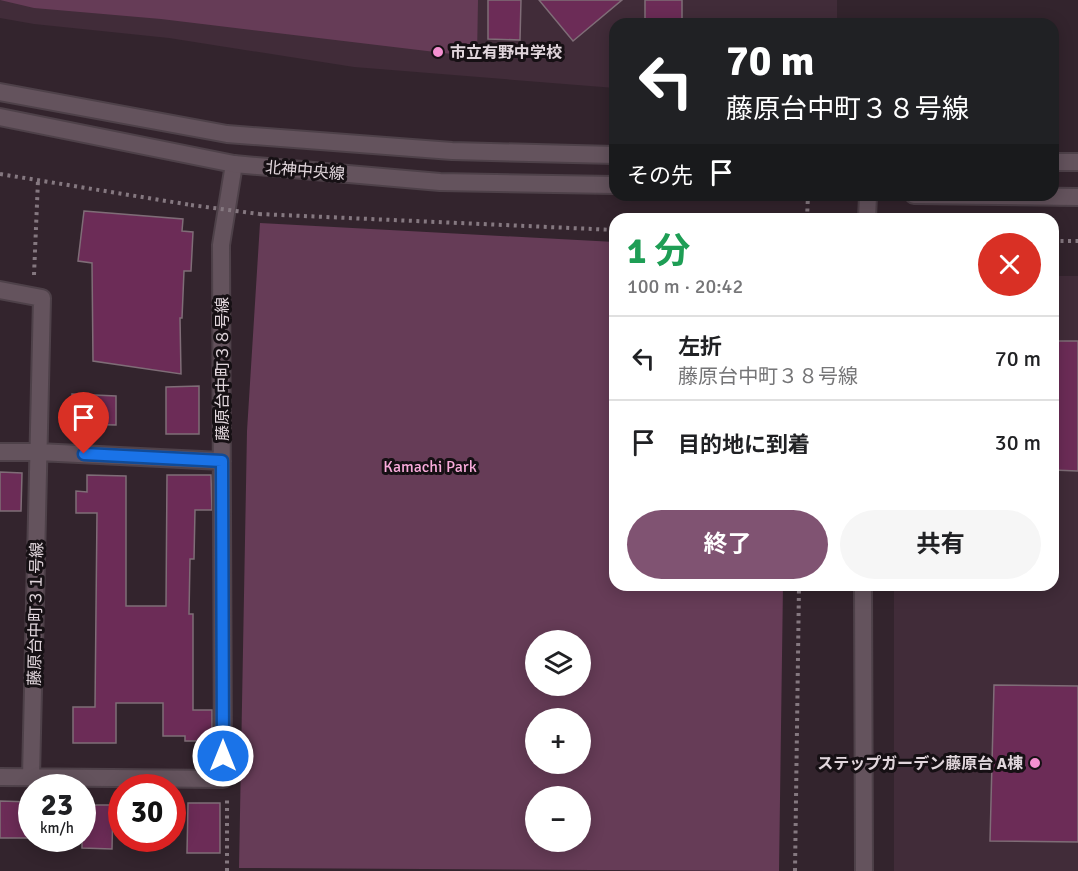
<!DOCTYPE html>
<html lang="ja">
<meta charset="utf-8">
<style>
:root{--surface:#fff;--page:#f6f6f6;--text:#202124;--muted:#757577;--line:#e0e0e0;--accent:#805372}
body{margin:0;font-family:Signika,"Noto Sans JP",sans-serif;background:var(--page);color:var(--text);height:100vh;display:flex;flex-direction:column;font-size:22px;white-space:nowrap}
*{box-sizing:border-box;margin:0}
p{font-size:20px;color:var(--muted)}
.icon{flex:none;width:33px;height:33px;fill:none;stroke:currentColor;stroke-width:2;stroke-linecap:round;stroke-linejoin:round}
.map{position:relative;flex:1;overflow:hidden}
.panel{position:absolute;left:609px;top:213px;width:450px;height:378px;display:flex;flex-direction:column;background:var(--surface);border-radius:18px;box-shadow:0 3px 15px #0003}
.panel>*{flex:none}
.hud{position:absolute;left:609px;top:18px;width:450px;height:183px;border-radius:18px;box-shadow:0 3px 15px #0003;background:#202124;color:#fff;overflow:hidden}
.buttons{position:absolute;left:525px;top:630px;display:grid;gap:12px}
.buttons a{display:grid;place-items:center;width:66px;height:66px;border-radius:50%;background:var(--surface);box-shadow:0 3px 15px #0003;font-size:30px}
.speed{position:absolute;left:18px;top:774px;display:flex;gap:12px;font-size:30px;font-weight:700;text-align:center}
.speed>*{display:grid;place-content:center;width:78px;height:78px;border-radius:50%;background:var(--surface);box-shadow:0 3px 15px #0003;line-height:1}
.speed small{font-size:15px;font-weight:400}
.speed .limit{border:9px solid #d22;background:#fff;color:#111}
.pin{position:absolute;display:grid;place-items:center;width:51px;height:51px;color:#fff;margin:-62px -26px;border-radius:50% 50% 50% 0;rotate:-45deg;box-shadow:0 0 6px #0007}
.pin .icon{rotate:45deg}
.me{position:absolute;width:66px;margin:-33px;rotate:0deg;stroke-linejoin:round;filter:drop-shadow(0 0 4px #0008)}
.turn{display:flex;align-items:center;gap:21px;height:126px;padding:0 18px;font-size:27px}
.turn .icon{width:78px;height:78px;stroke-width:2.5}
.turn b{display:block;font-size:42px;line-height:51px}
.then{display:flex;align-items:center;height:57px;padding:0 18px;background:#0003;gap:12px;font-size:22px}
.round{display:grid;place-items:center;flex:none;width:63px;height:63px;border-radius:32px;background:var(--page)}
.summary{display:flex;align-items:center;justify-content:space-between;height:102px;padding:0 18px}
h1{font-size:36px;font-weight:700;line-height:45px;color:#1e9e55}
.action{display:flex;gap:12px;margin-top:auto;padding:12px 18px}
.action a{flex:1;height:69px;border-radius:36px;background:var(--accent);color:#fff;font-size:24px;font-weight:700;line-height:69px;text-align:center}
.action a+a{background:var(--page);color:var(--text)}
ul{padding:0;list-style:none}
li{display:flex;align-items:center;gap:18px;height:84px;padding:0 18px;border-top:2px solid var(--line)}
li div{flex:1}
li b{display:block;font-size:22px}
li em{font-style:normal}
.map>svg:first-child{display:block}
.built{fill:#412c39}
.green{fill:#663c57;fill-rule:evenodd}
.building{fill:#6c2c57;stroke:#7f6d77;stroke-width:1.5}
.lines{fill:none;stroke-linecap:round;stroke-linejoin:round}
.minor-casing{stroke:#4e4149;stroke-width:20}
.tertiary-casing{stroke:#4e4149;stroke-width:20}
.path{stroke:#857880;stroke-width:4;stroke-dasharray:3 4.5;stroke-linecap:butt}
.minor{stroke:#64535d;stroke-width:16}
.tertiary{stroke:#64535d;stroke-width:16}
.path-bridge{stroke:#857880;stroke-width:4;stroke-dasharray:3 4.5;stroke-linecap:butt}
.route-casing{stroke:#114b97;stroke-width:15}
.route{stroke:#1a73e8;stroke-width:10}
.poi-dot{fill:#f590d1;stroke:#161014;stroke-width:2}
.labels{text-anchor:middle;stroke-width:6;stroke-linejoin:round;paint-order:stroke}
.poi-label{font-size:16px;font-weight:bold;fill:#e1d6dc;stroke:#161014;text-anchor:start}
.street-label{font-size:16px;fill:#e1d6dc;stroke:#161014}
.park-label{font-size:16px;fill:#f9abdb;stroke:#161014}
</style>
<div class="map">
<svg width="1078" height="871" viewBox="0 0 1078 871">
<rect width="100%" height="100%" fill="#33242d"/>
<!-- built -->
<path class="built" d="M0 0H837V24H615V88L354 67 169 38 34 24 0 18Z
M1053 276H1078V871H894V585H1053Z"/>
<!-- green -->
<path class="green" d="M0 0H478L477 57 161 19 34 8Z
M260 223 615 242V585H783L779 871 239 868 247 431ZM536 640H580V686H536ZM536 718H580V764H536ZM536 796H580V842H536Z"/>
<!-- building -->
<path class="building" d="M488 0H521L520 40 488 39Z
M539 0H622L573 41Z
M645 0H682V24H645Z
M84 211 183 219 182 231 193 232 191 271H184L182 318H180L181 374 93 361 92 263 78 261Z
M1053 341H1078V471L1053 470Z
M199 386V434H166V387Z
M72 394 116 396V425L72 424Z
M0 472 22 473 21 511H0Z
M87 475 126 476V606H166L167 475H211L212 510H195L194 559H190L189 614H193V710H212V741H185V736H163V703H116V743H73V707H95L97 513H76V491L87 492Z
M994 685 1078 686V842L990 841Z
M0 801 32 802V838H0Z
M188 803H220V853H187Z
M82 805H113L112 849 82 848Z"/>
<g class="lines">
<defs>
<path id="minor" d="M0 290 42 298 31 777
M0 452H38L222 461
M0 777 223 779 221 245 234 164"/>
<path id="tertiary" d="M0 92 227 134 452 151 615 155
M0 117 234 164 440 182 615 185
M1053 162H1078
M914 195 1078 197
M867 219 868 195
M863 585 864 871"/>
</defs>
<!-- minor casing -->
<use href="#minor" class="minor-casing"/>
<!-- tertiary casing -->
<use href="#tertiary" class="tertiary-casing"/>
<!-- path -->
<path class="path" d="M0 174 191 205
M259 214 615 230
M807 219 808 195
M1053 241H1078
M34 275 38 180
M227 871V800
M795 871 799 585"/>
<!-- minor -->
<use href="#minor" class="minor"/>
<!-- tertiary -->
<use href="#tertiary" class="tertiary"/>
<!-- path-bridge -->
<path class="path-bridge" d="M191 205 259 214"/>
</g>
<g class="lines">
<defs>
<path id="route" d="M84 454 222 461 223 756"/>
</defs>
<!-- route casing -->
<use href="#route" class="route-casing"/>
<!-- route -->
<use href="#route" class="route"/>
</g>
<!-- markers -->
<g class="poi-dot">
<circle cx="438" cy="52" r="6"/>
<circle cx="1035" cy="763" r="6"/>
</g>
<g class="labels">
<!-- poi labels -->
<g class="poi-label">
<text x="450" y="58">市立有野中学校</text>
<text x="1023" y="769" text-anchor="end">ステップガーデン藤原台 A棟</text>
</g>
<!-- street labels -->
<g class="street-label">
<text transform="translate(305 170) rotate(5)" y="6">北神中央線</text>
<text transform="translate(222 369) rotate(-90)" y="6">藤原台中町３８号線</text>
<text transform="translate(35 614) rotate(-89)" y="6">藤原台中町３１号線</text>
</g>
<!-- park labels -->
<g class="park-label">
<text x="430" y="472">Kamachi Park</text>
</g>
</g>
</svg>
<div class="buttons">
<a><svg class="icon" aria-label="layers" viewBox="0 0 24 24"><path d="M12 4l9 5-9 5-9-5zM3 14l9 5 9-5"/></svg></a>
<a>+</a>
<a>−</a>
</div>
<div class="speed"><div>23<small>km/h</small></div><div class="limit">30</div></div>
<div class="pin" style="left:84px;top:454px;background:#d93025"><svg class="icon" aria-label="arrive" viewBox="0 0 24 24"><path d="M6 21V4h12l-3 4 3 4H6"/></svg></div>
<svg class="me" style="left:223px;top:756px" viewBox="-20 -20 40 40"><circle r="17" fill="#1a73e8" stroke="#fff" stroke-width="3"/><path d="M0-11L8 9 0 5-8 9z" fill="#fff"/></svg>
<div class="hud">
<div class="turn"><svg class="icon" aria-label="left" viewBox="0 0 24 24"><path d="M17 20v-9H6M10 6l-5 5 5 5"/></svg><div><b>70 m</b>藤原台中町３８号線</div></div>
<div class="then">その先<svg class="icon" aria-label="arrive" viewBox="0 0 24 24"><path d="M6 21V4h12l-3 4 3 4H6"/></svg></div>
</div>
<section class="panel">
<div class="summary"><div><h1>1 分</h1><p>100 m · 20:42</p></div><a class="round" style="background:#d93025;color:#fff"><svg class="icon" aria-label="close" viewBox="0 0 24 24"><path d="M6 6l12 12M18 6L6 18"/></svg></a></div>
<ul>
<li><svg class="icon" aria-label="left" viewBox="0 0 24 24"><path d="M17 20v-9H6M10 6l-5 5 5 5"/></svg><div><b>左折</b><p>藤原台中町３８号線</p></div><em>70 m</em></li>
<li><svg class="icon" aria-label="arrive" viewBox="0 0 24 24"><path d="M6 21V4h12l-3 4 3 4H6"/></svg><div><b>目的地に到着</b></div><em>30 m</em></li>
</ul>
<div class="action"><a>終了</a><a>共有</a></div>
</section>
</div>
